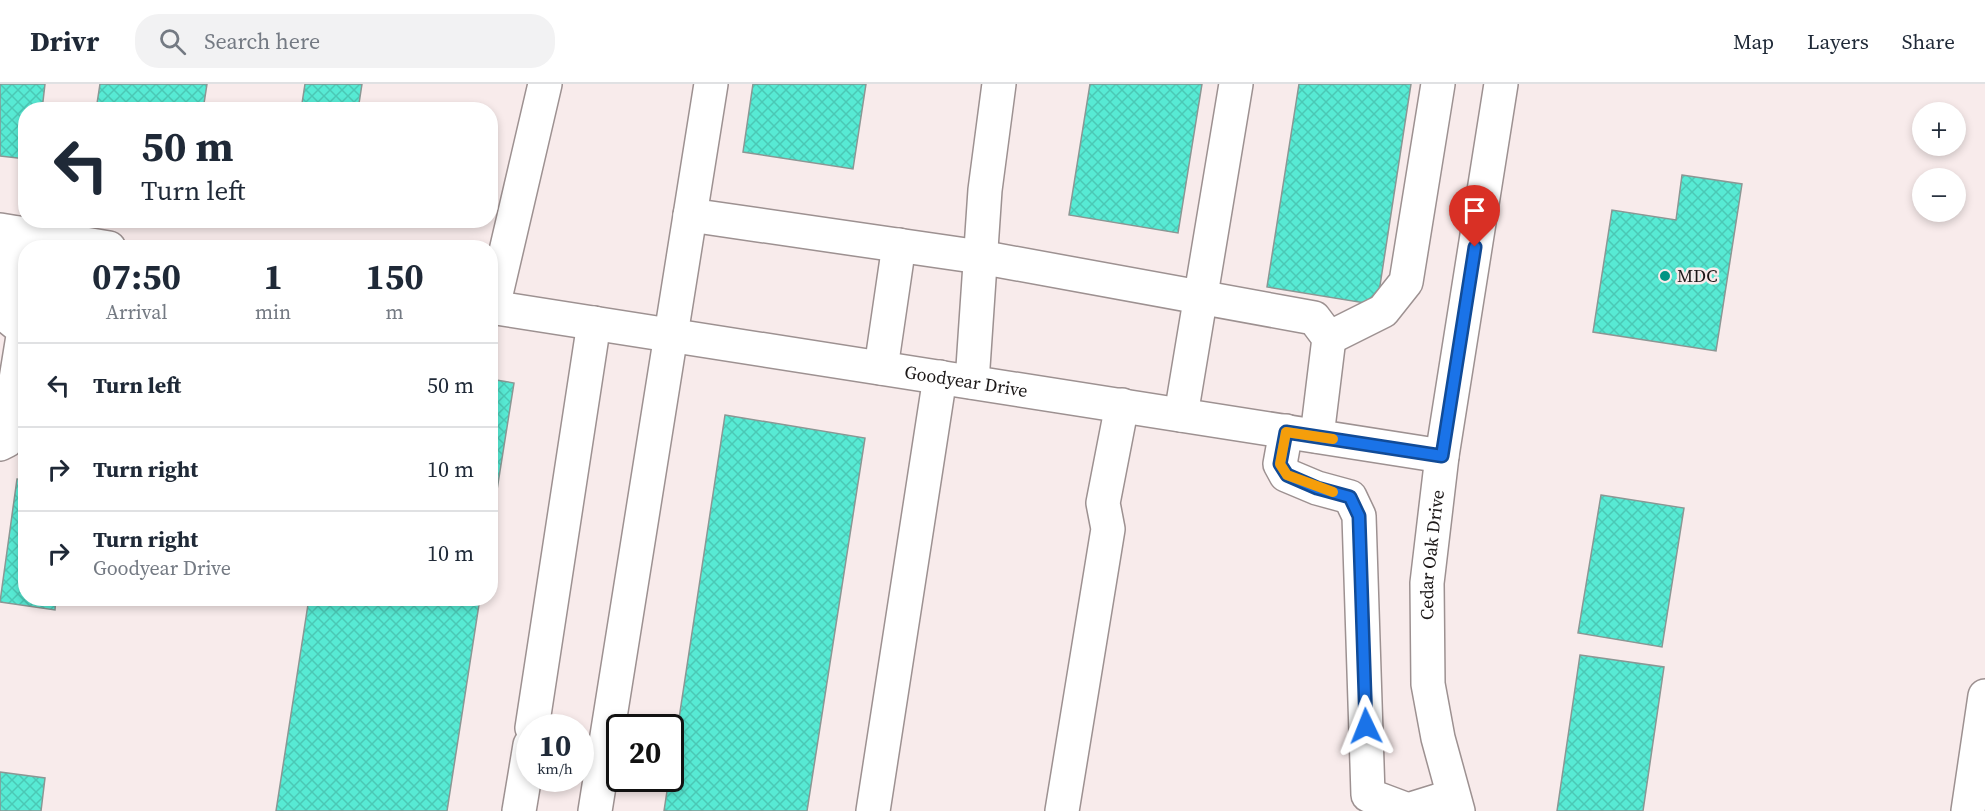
<!DOCTYPE html>
<meta charset="utf-8">
<style>
:root{--surface:#fff;--page:#f2f2f3;--text:#1f2937;--muted:#747a83;--line:#e0e1e3}
body{margin:0;font-family:"Source Serif 4",serif;background:var(--page);color:var(--text);height:100vh;display:flex;flex-direction:column;font-size:22px;white-space:nowrap}
*{box-sizing:border-box;margin:0}
p{font-size:20px;color:var(--muted)}
.icon{flex:none;width:33px;height:33px;fill:none;stroke:currentColor;stroke-width:2;stroke-linecap:round;stroke-linejoin:round}
.map{position:relative;flex:1;overflow:hidden}
.sheet{position:absolute;left:18px;top:156px;width:480px;height:366px;display:flex;flex-direction:column;background:var(--surface);border-radius:24px;box-shadow:0 3px 9px #0003}
.sheet>*{flex:none}
.banner{position:absolute;left:18px;top:18px;width:480px;height:126px;border-radius:24px;box-shadow:0 3px 9px #0003;background:#fff;color:var(--text);overflow:hidden}
.tools{position:absolute;left:1912px;top:18px;display:grid;gap:12px}
.tools a{display:grid;place-items:center;width:54px;height:54px;border-radius:50%;background:var(--surface);box-shadow:0 3px 9px #0003;font-size:30px}
.speed{position:absolute;left:516px;top:630px;display:flex;gap:12px;font-size:30px;font-weight:700;text-align:center}
.speed>*{display:grid;place-content:center;width:78px;height:78px;border-radius:50%;background:var(--surface);box-shadow:0 3px 9px #0003;line-height:1}
.speed small{font-size:15px;font-weight:400}
.speed .limit{border:3px solid #111;border-radius:9px;background:#fff;color:#111}
.pin{position:absolute;display:grid;place-items:center;width:51px;height:51px;color:#fff;margin:-62px -26px;border-radius:50% 50% 50% 0;rotate:-45deg;box-shadow:0 0 6px #0007}
.pin .icon{rotate:45deg}
.me{position:absolute;width:66px;margin:-33px;rotate:358deg;stroke-linejoin:round;filter:drop-shadow(0 0 4px #0008)}
.turn{display:flex;align-items:center;gap:21px;height:126px;padding:0 24px;font-size:27px}
.turn .icon{width:78px;height:78px;stroke-width:2.5}
.turn b{display:block;font-size:42px;line-height:51px}
.eta{display:flex;justify-content:space-evenly;align-items:center;height:102px;text-align:center}
.eta b{font-size:36px;font-weight:700;line-height:42px}
ul{padding:0;list-style:none}
li{display:flex;align-items:center;gap:18px;height:84px;padding:0 24px;border-top:2px solid var(--line)}
li div{flex:1}
li b{display:block;font-size:22px}
li em{font-style:normal}
header{display:flex;align-items:center;gap:36px;box-sizing:border-box;height:84px;padding:0 30px;background:var(--surface);border-bottom:2px solid var(--line)}
header strong{font-size:28px}
nav{display:flex;gap:33px;margin-inline-start:auto;font-size:21px}
.search{width:420px;height:54px;background:var(--page);display:flex;align-items:center;gap:15px;box-sizing:border-box;padding:0 21px;border-radius:24px;color:var(--muted);font-size:22px}
.map>svg:first-child{display:block}
.building{fill:url(#building-cross-hatch);stroke:#8b9794;stroke-width:1.5}
.lines{fill:none;stroke-linecap:round;stroke-linejoin:round}
.minor-casing{stroke:#9d9191;stroke-width:36}
.minor{stroke:#fff;stroke-width:33}
.route-casing{stroke:#114b97;stroke-width:15}
.route{stroke:#1a73e8;stroke-width:10}
.slow{stroke:#f59e0b;stroke-width:10}
.poi-dot{fill:#009483;stroke:#f8ebeb;stroke-width:2}
.labels{text-anchor:middle;stroke-width:5;stroke-linejoin:round;paint-order:stroke}
.poi-label{font-size:18px;fill:#1c1818;stroke:#f8ebeb;text-anchor:start}
.street-label{font-size:18px;fill:#1c1818;stroke:#f8ebeb}
</style>
<header>
<strong>Drivr</strong>
<div class="search"><svg class="icon" aria-label="search" viewBox="0 0 24 24"><circle cx="10" cy="10" r="6"/><path d="M15 15l6 6"/></svg>Search here</div>
<nav><a>Map</a><a>Layers</a><a>Share</a></nav>
</header>
<div class="map">
<svg width="1985" height="727" viewBox="0 0 1985 727">
<defs>
<pattern id="building-cross-hatch" width="8" height="8" patternUnits="userSpaceOnUse" patternTransform="scale(1.5)"><rect width="8" height="8" fill="#57ead4"/><path d="M0 0l8 8M0 8l8-8" fill="none" stroke="#4bc8b5"/></pattern>
</defs>
<rect width="100%" height="100%" fill="#f8ebeb"/>
<!-- building -->
<path class="building" d="M0 0H45L42 26H26V75L0 72Z
M100 0H207L203 26H96Z
M305 0H362L358 26H301Z
M753 0H866L853 85 743 68Z
M1090 0H1202L1178 149 1069 131Z
M1299 0H1411L1377 221 1267 203Z
M1682 91 1742 100 1716 267 1593 248 1612 126 1676 136Z
M490 295 514 299 490 450Z
M725 331 865 354 807 727H664L669 694H670Z
M17 395 26 396V514H56L55 526 0 518Z
M1601 411 1684 424 1662 563 1578 549Z
M309 514H480L447 727H276Z
M1580 571 1664 583 1643 727H1557Z
M0 688 45 694 41 727H0Z"/>
<g class="lines">
<defs>
<g id="minor">
<path d="M690 131 980 173 1314 234 1329 254 1317 352"/>
<path d="M0 146 109 164"/>
<path id="s1" d="M490 223 1442 372"/>
<path d="M493 223 545 0"/>
<path d="M0 228 3 229 17 149"/>
<path d="M1329 254 1383 227 1406 198 1438 0"/>
<path d="M881 284 899 161"/>
<path d="M972 298 985 106 999 0"/>
<path d="M1181 331 1236 0"/>
<path d="M1286 347 1280 380 1286 391 1317 404 1350 413 1359 432 1368 711 1408 726 1453 712"/>
<path d="M0 360 6 357 24 246 3 229"/>
<path d="M532 644 594 239"/>
<path d="M519 727 530 661"/>
<path d="M595 727 711 0"/>
<path d="M873 727 940 293"/>
<path d="M1062 727 1108 445 1103 419 1122 321"/>
<path id="s2" d="M1458 727 1438 654 1428 600 1427 499 1442 372 1501 0"/>
<path d="M1968 727 1985 612"/>
</g>
</defs>
<!-- minor casing -->
<use href="#minor" class="minor-casing"/>
<!-- minor -->
<use href="#minor" class="minor"/>
</g>
<g class="lines">
<defs>
<path id="route" d="M1366 642 1359 432 1350 413 1317 404 1287 391 1280 380 1286 348 1442 372 1475 163"/>
</defs>
<!-- route casing -->
<use href="#route" class="route-casing"/>
<!-- route -->
<use href="#route" class="route"/>
<!-- slow -->
<path class="slow" d="M1333 408 1287 391 1280 380 1286 348 1333 355"/>
</g>
<!-- markers -->
<circle class="poi-dot" cx="1665" cy="192" r="6"/>
<g class="labels">
<!-- poi labels -->
<g class="poi-label">
<text x="1677" y="198">MDC</text>
</g>
<!-- street labels -->
<g class="street-label">
<text dy="6" stroke="none"><textPath href="#s1" startOffset="482">Goodyear Drive</textPath></text>
<text dy="6" stroke="none"><textPath href="#s2" startOffset="260">Cedar Oak Drive</textPath></text>
</g>
</g>
</svg>
<div class="tools">
<a>+</a>
<a>−</a>
</div>
<div class="speed"><div>10<small>km/h</small></div><div class="limit">20</div></div>
<div class="pin" style="left:1475px;top:163px;background:#d93025"><svg class="icon" aria-label="arrive" viewBox="0 0 24 24"><path d="M6 21V4h12l-3 4 3 4H6"/></svg></div>
<svg class="me" style="left:1366px;top:642px" viewBox="-20 -20 40 40"><path d="M0-17L14 15 0 8-14 15z" fill="#1a73e8" stroke="#fff" stroke-width="4"/></svg>
<div class="banner">
<div class="turn"><svg class="icon" aria-label="left" viewBox="0 0 24 24"><path d="M17 20v-9H6M10 6l-5 5 5 5"/></svg><div><b>50 m</b>Turn left</div></div>
</div>
<section class="sheet">
<div class="eta">
<div><b>07:50</b><p>Arrival</p></div>
<div><b>1</b><p>min</p></div>
<div><b>150</b><p>m</p></div>
</div>
<ul>
<li><svg class="icon" aria-label="left" viewBox="0 0 24 24"><path d="M17 20v-9H6M10 6l-5 5 5 5"/></svg><div><b>Turn left</b></div><em>50 m</em></li>
<li><svg class="icon" aria-label="right" viewBox="0 0 24 24"><path d="M7 20v-9h11M14 6l5 5-5 5"/></svg><div><b>Turn right</b></div><em>10 m</em></li>
<li><svg class="icon" aria-label="right" viewBox="0 0 24 24"><path d="M7 20v-9h11M14 6l5 5-5 5"/></svg><div><b>Turn right</b><p>Goodyear Drive</p></div><em>10 m</em></li>
</ul>
</section>
</div>
